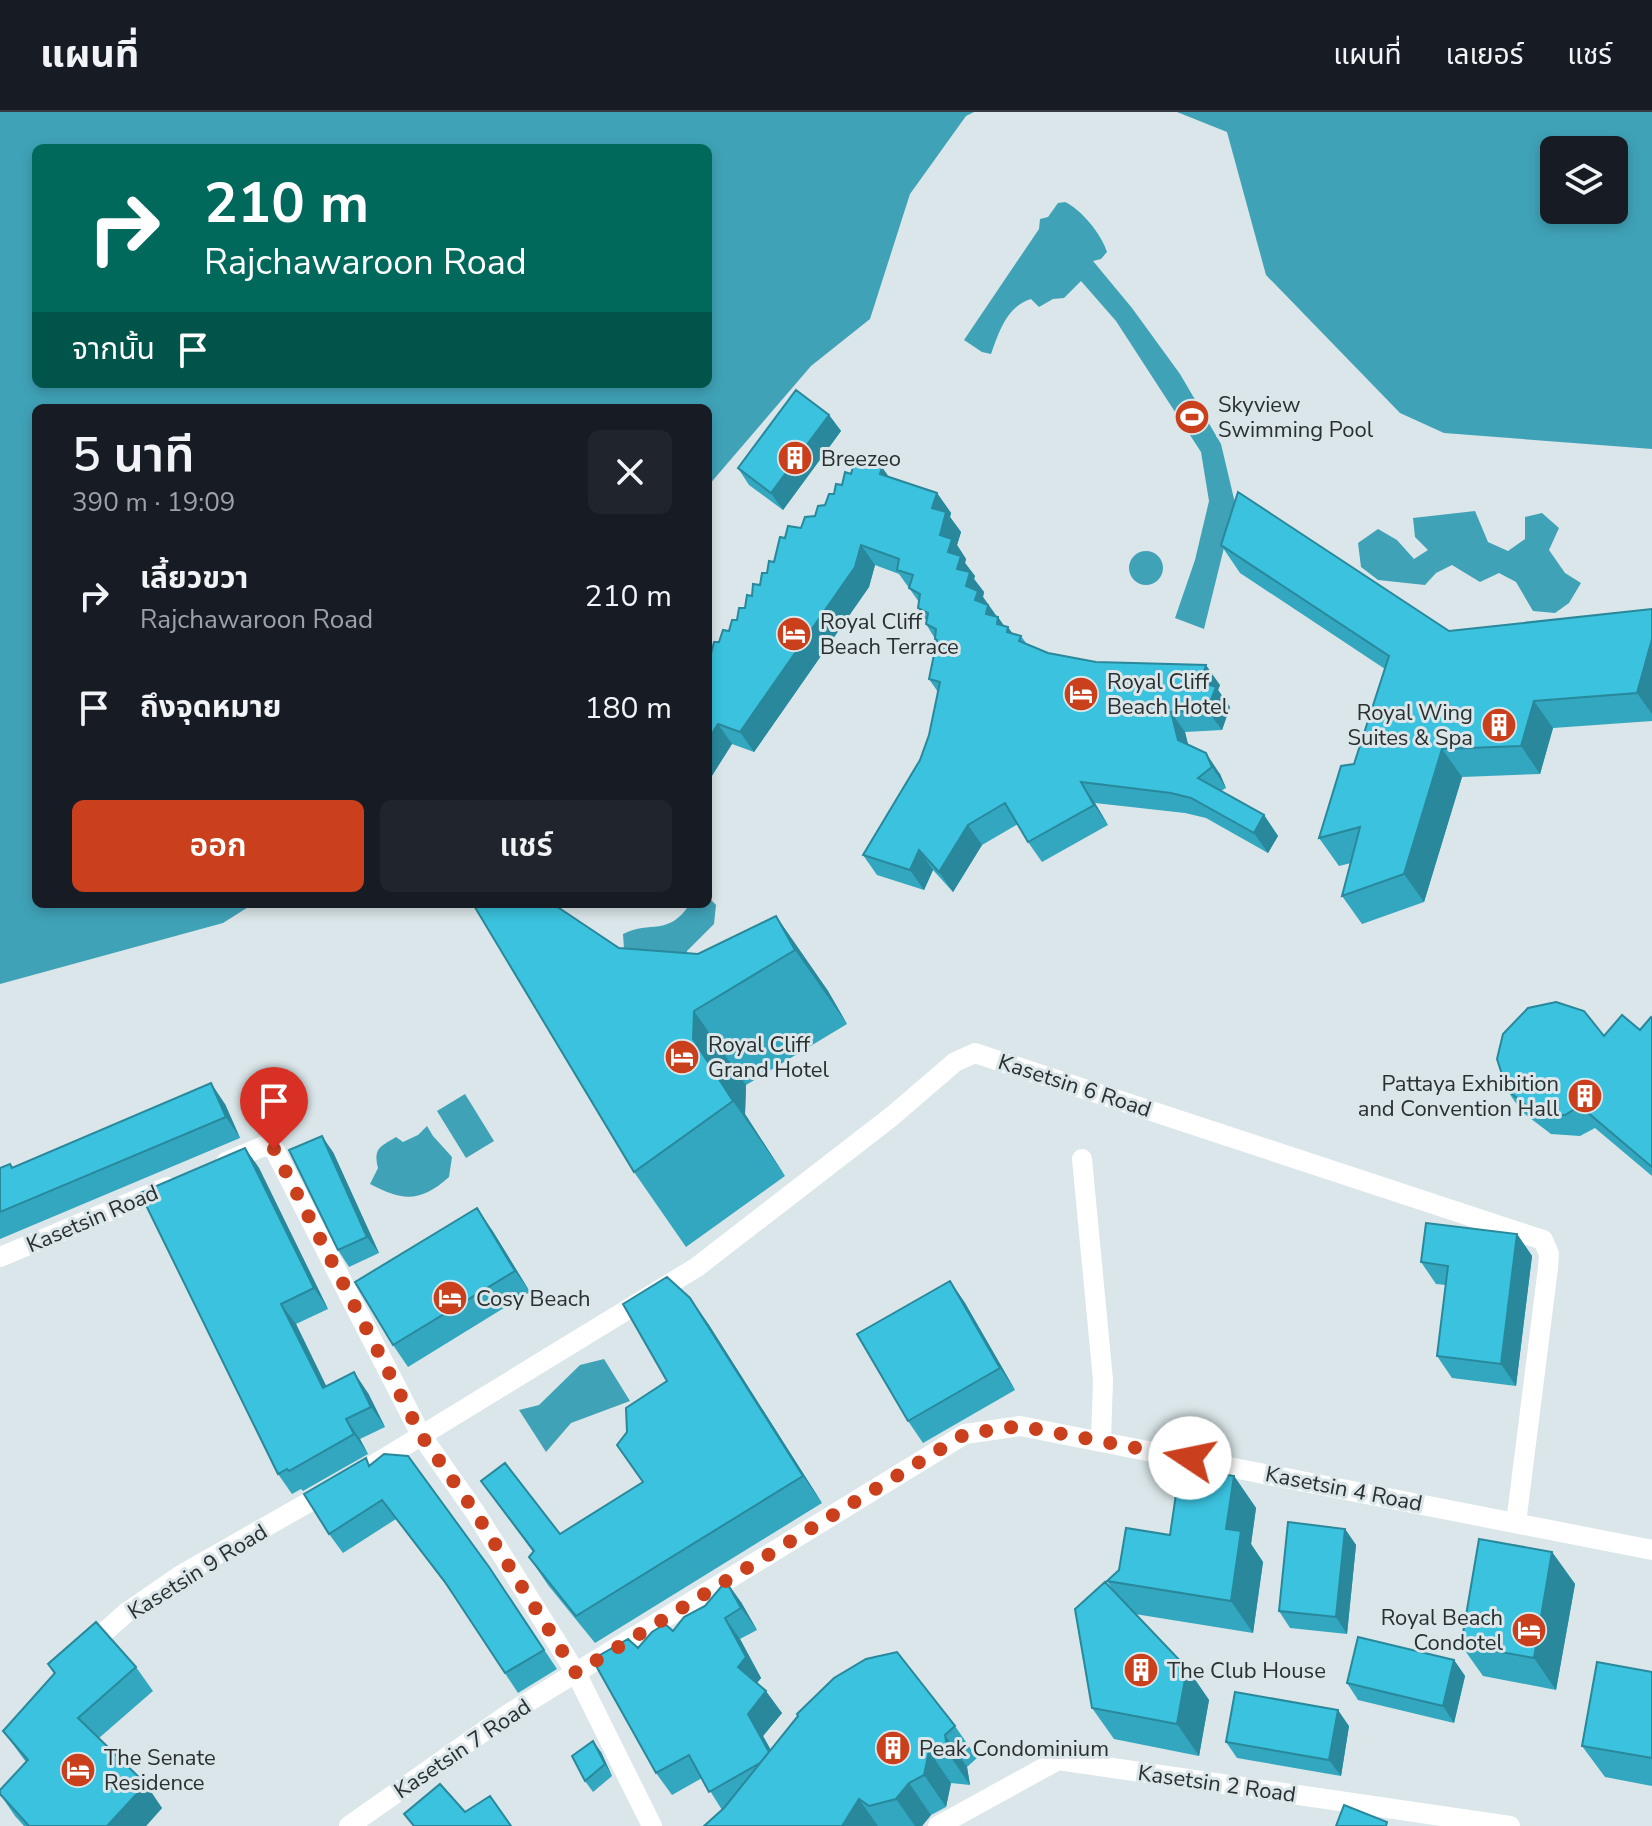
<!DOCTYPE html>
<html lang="th">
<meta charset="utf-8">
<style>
:root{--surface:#171b24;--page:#20242c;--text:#f1f3f6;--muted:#9ea1a6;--line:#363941;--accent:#ca401d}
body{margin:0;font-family:"Nunito Sans","Noto Sans Thai",sans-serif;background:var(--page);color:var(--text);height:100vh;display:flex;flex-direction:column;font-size:30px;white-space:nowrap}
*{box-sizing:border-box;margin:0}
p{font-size:26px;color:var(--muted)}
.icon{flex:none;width:44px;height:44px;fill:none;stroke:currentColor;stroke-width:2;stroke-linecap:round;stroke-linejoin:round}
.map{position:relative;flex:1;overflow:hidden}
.sheet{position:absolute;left:32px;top:292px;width:680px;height:504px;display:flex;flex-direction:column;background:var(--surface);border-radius:12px;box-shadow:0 4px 12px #0003}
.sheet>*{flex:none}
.banner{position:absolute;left:32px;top:32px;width:680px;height:244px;border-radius:12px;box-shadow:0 4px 12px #0003;background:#00695c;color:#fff;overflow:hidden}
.controls{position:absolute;left:1540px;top:24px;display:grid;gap:16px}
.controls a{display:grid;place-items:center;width:88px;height:88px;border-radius:12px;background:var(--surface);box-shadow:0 4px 12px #0003;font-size:40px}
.pin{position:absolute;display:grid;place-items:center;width:68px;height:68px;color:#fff;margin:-82px -34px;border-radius:50% 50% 50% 0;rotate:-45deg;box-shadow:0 0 8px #0007}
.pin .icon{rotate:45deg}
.me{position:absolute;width:88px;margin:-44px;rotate:281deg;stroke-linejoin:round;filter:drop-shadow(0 0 6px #0008)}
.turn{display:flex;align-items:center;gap:28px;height:168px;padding:0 40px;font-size:36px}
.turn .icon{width:104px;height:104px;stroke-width:2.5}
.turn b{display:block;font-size:56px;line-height:68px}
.then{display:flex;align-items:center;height:76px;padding:0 40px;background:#0003;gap:16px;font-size:30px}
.round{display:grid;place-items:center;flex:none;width:84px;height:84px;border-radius:12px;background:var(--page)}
.headline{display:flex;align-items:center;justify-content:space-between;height:136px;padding:0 40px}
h1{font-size:48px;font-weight:600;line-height:60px}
.button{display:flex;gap:16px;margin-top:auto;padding:16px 40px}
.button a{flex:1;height:92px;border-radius:12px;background:var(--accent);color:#fff;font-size:32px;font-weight:600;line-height:92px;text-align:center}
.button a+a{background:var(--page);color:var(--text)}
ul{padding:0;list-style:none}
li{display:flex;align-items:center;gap:24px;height:112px;padding:0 40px}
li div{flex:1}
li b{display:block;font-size:30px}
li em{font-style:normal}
header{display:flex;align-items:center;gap:48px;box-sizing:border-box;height:112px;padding:0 40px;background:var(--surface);border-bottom:2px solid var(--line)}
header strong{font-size:38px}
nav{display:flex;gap:44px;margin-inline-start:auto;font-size:28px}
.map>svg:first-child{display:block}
.water{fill:#40a2b7;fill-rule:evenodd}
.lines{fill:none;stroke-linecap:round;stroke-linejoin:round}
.minor{stroke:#fff;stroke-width:20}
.wall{fill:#32a7bf}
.shaded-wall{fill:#29889b}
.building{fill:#3ac2de;stroke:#29889b;stroke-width:2}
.route{stroke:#ca401d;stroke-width:14;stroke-dasharray:0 25.2}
.labels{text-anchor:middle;stroke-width:6;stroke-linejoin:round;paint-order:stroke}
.poi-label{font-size:22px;fill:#2a2f30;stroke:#dae6e9;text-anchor:start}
.street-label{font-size:22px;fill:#2a2f30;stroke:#dae6e9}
</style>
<header>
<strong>แผนที่</strong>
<nav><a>แผนที่</a><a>เลเยอร์</a><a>แชร์</a></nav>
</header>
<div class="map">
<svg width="1652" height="1714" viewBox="0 0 1652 1714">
<rect width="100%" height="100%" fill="#dae6e9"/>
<!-- water -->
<path class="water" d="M0 0H974L966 4 910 82 870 207 811 254 708 374V296H36V792H253L223 811 0 872ZM36 36H708V272H36Z
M1177 0H1652V337L1444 321 1400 301 1266 163 1227 20ZM1554 38H1614V98H1554Z
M1065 90C1081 97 1102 123 1107 140L1101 147 1093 149 1132 196 1180 262 1221 332 1235 391 1204 517 1175 506 1195 448 1209 389 1201 340 1116 209 1081 169 1064 186 1053 187 1039 195 1031 187C1007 194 999 220 991 242L982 240 964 228 1039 117 1040 107 1048 105 1058 91Z
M1475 399 1488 430 1508 439 1525 427V405L1542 401 1559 416 1549 438 1565 461 1581 471 1569 491 1555 501 1533 499 1516 470 1499 461 1480 470 1452 453 1436 461 1425 473 1378 468 1361 455 1358 431 1378 417 1397 428 1414 447 1428 438 1415 425 1413 406Z
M1129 456a17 17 0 1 1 34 0a17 17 0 1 1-34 0Z
M708 785 716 793 714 812 687 839 688 853 624 837 623 822C651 808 668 825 690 792H708Z
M465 982 494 1029 466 1046 437 999Z
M427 1014 433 1024 452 1045 449 1065C420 1091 402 1089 370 1072L378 1056C373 1036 380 1035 396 1025L403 1030 418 1023Z
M604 1247 630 1289 571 1311 546 1340 519 1298 539 1293 580 1253Z"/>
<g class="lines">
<!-- minor -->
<path class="minor" d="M1082 1047 1103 1268 1101 1328
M226 1050 264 1034 274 1037 421 1323 475 1400 576 1561 652 1714
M0 1145 167 1075
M370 1355 697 1155 891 1005 955 950 975 941 1543 1128 1549 1142 1548 1156 1516 1411
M84 1538 126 1501 181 1463 332 1377
M349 1714 510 1601 965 1322 1020 1314 1652 1438
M938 1714 1058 1648 1510 1714"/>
</g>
<!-- wall -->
<path class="wall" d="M829 303 841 319 783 398 749 373 738 356Z
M851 362 888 365 937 381 951 401 950 405 961 420 957 433 966 447 965 451 975 464 974 467 984 480 983 485 1004 514 1012 521 1021 524 1026 531 1048 541 1220 573 1218 578 1230 595 1222 618 1185 620 1188 633 1220 662 1226 676 1221 679 1264 703 1278 724 1268 741 1206 706 1185 701 1095 691 1108 713 1042 750 1028 730 1018 712 982 733 953 780 933 758 924 778 877 763 863 743 920 648 929 623 938 580 929 567 937 530 926 512V508L918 496 919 490 899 462 875 453 869 475 754 640 732 632 708 670V542H711L745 496 774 450 785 426 801 416 815 404Z
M1221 433 1449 519 1652 497V609L1553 616 1540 662 1462 665 1424 790 1362 812 1342 784 1351 751 1339 754 1319 726 1354 652 1385 557 1240 461Z
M776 804 828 879 847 912 746 973 745 1002 785 1064 686 1135 634 1060 619 836 698 842Z
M1652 906V1064L1595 1016 1580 1024 1551 1022 1522 1000 1507 978 1604 924 1640 918Z
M225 992 240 1026 0 1127V1056L10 1052 13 1056Z
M245 1036 259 1056 328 1197 296 1212 326 1274 368 1281 385 1315 360 1327 368 1342 303 1379 301 1377 292 1382 278 1362Z
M333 1040 379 1141 349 1155 338 1138Z
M492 1118 530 1180 408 1255 393 1233Z
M1517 1122 1532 1144 1516 1274 1452 1266 1437 1244 1446 1173 1436 1172 1421 1150Z
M950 1169 965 1191 1015 1278 923 1331 908 1309Z
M690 1186 709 1213 822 1391 595 1531 548 1473 529 1445 533 1440 481 1369 560 1422 643 1370 667 1269Z
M370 1353 489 1455 557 1557 518 1581 452 1481 396 1407 343 1441 329 1422Z
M1234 1364 1256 1396 1251 1432 1263 1450 1253 1521 1135 1502 1187 1556 1209 1588 1199 1644 1114 1627 1092 1596 1113 1478 1107 1469 1119 1458 1170 1423Z
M1345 1417 1356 1433 1347 1522 1290 1516 1279 1499Z
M1552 1440 1575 1472 1556 1578 1483 1564 1461 1533Z
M741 1490 757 1518 740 1527 761 1566 757 1571 782 1601 763 1624 771 1638 955 1614 977 1646 967 1655 970 1673 951 1671 946 1695 931 1703 922 1714H704L722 1698 702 1666 672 1683 656 1661 638 1536 673 1519Z
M1454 1548 1465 1564 1454 1611 1358 1588 1347 1571Z
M48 1552 136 1555 153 1579 99 1626 162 1696 146 1714H24L15 1704 0 1682 26 1650 3 1619 54 1562Z
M1652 1560V1674L1605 1665 1582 1634Z
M1349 1614 1341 1664 1237 1646 1226 1630Z
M601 1640 612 1664 593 1680 585 1669Z"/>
<!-- shaded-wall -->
<path class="shaded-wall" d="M829 303 841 319 783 398 771 381Z
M882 355 896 375 880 362Z
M937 381 951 401 950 405 961 420 957 433 966 447 965 451 975 464 974 467 984 480 983 485 998 507V505L1007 518 1008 515 1022 535 989 509 966 474 940 423 932 396Z
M861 433 875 453 869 475 754 640 740 620Z
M1652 527V602L1637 581Z
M1206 553 1220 573 1218 578 1230 595 1222 618 1207 598 1201 570Z
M1534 589 1553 616 1540 662 1521 634Z
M1171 600 1185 620 1192 648 1178 628Z
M718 612 732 632 708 670V628Z
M1442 637 1462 665 1424 790 1404 762Z
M1206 641 1220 662 1226 676 1212 655Z
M1081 670 1095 691 1108 713 1094 693Z
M1264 703 1278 724 1268 741 1254 721Z
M968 713 982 733 953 780 939 760Z
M919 738 933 758 924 778 910 758Z
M776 804 828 879 847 912 795 838Z
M694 899 746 973 745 1002 785 1064 733 989 693 927Z
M211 971 225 992 240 1026 226 1005Z
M322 1024 333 1040 379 1141 367 1125Z
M245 1036 259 1056 328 1197 314 1176Z
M477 1096 492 1118 530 1180 515 1159Z
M1517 1122 1532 1144 1516 1274 1501 1252Z
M950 1169 965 1191 1015 1278 1000 1256Z
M690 1186 709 1213 822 1391 803 1364Z
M281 1192 296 1212 337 1296 323 1276Z
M354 1260 368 1281 385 1315 371 1295Z
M346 1307 360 1327 368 1342 354 1322Z
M1234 1364 1256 1396 1251 1432 1263 1450 1253 1521 1231 1489 1226 1417Z
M1345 1417 1356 1433 1347 1522 1336 1505Z
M1552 1440 1575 1472 1556 1578 1534 1546Z
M726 1469 741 1490 757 1518 741 1496Z
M725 1506 740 1527 761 1566 753 1576 738 1555Z
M1454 1548 1465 1564 1454 1611 1443 1594Z
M1187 1556 1209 1588 1199 1644 1177 1612Z
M766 1579 782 1601 763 1624 786 1666 771 1645 748 1602Z
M1338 1598 1349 1614 1341 1664 1329 1648Z
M945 1623 967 1655 970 1673 948 1641Z
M593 1629 601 1640 612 1664 605 1652Z
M929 1639 951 1671 946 1695 924 1663Z
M909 1671 931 1703 922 1714H915L896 1687Z
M146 1672 162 1696 146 1714H107Z
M859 1687 878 1714H842Z"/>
<!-- building -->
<path class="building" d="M796 278 829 303 771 381 738 356Z
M855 348 882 355 880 362 937 381 932 396 946 400 940 423 952 427 948 440 961 444 957 457 970 460 966 474 978 479 975 488 988 493 986 502 998 505 997 512 1008 515 1007 520 1021 524 1019 529 1048 541 1096 550 1206 553 1201 570 1216 575 1207 598 1171 600 1178 628 1206 641 1212 655 1198 666 1264 703 1254 721 1191 686 1171 681 1081 670 1094 693 1028 730 1005 691 968 713 939 760 919 738 910 758 863 743 920 648 929 623 940 570 929 567 937 528 935 527 936 517 926 512 928 501 918 496 920 482 909 476 913 463 897 458 899 447 861 433 855 455 740 620 718 612 708 628V542H711L714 530H719L723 518 729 519 732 508H737L739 496H745L747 483 752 484 753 472 760 473 762 461H767L769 449 774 450 780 425 785 426 788 414 801 416 805 405 815 404 818 394 825 393 829 382H834L836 372 842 373 845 360 851 362Z
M1238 380 1449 519 1652 497V527L1637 581 1534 589 1521 634 1442 637 1404 762 1342 784 1360 715 1319 726 1341 654 1354 652 1389 544 1221 433Z
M473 792H553L619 836 698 842 776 804 795 838 694 899 693 927 733 989 634 1060Z
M1556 890 1584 899 1604 924 1622 903 1640 918 1651 905 1652 906V1055L1580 994 1565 1003 1536 1001 1507 978 1497 947 1503 922 1528 896Z
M211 971 226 1005 0 1100V1056L10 1052 12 1056Z
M322 1024 367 1125 338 1138 289 1038Z
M245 1036 314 1176 281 1192 323 1276 354 1260 371 1295 346 1307 354 1322 289 1359 287 1357 278 1362 140 1081Z
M477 1096 515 1159 393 1233 355 1170Z
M1426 1111 1517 1122 1501 1252 1437 1244 1448 1154 1421 1150Z
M667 1165 690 1186 803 1364 576 1504 529 1445 534 1439 481 1369 505 1351 560 1422 643 1370 617 1333 627 1320 626 1296 667 1269 623 1192Z
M950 1169 1000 1256 908 1309 857 1222Z
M384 1342 408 1344 489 1455 544 1538 505 1561 445 1470 382 1388 329 1422 304 1382 366 1346 369 1354Z
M1180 1355 1234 1364 1226 1417 1241 1419 1231 1489 1107 1469 1119 1458 1126 1416 1170 1423Z
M1288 1410 1345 1417 1336 1505 1279 1499Z
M1479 1427 1552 1440 1534 1546 1461 1533Z
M726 1469 741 1496 725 1506 746 1545 738 1555 766 1579 748 1602 769 1640 760 1651 709 1680 689 1643 656 1661 594 1550 600 1543 628 1527 638 1536 652 1520 665 1512 673 1519 684 1505 705 1494Z
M1105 1470 1187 1556 1177 1612 1092 1596 1075 1497Z
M96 1510 136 1555 78 1606 146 1672 107 1714H29L0 1682V1678L28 1648 3 1619 55 1561 48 1552Z
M1358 1525 1454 1548 1443 1594 1347 1571Z
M897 1540 955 1614 945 1623 948 1641 929 1639 924 1663 909 1671 896 1687 869 1694 859 1687 842 1714H704L724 1696 798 1604 797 1602 834 1566 866 1547Z
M1597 1550 1652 1560V1646L1582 1634Z
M1235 1580 1338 1598 1329 1648 1226 1630Z
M593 1629 605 1652 585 1669 572 1644Z
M440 1672 465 1700 490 1684 511 1714H414L404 1702Z
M1344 1693 1387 1710 1386 1714H1336Z"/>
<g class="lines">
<!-- route -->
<path class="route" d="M274 1037 421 1323 475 1400 576 1561 965 1322 1020 1314 1190 1346"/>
</g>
<!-- icons -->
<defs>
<symbol id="stadium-disc" viewBox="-11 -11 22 22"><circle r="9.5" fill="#ca401d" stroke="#dae6e9"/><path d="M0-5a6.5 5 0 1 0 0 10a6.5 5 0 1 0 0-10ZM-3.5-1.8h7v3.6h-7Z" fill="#fff"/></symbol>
<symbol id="building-disc" viewBox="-11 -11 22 22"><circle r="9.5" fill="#ca401d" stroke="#dae6e9"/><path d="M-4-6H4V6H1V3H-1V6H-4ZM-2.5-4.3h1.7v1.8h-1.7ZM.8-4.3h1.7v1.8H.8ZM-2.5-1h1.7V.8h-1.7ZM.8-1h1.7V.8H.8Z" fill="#fff"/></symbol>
<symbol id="hotel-disc" viewBox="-11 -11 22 22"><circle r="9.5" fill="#ca401d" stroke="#dae6e9"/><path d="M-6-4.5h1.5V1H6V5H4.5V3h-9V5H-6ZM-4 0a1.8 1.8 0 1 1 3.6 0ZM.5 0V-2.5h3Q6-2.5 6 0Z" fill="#fff"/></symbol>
</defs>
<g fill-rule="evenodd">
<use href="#stadium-disc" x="1172" y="285" width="40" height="40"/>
<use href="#building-disc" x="775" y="326" width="40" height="40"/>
<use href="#hotel-disc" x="774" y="502" width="40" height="40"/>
<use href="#hotel-disc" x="1061" y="562" width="40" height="40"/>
<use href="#building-disc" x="1479" y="593" width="40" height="40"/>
<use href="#hotel-disc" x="662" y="925" width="40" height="40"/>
<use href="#building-disc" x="1565" y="964" width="40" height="40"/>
<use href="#hotel-disc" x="430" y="1166" width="40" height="40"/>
<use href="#hotel-disc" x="1509" y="1498" width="40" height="40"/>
<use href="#building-disc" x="1121" y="1538" width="40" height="40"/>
<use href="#building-disc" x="873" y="1616" width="40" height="40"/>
<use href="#hotel-disc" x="58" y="1638" width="40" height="40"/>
</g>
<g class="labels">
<!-- poi labels -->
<g class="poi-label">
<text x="1218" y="300">Skyview<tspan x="1218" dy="25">Swimming Pool</tspan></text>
<text x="821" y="354">Breezeo</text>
<text x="820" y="517">Royal Cliff<tspan x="820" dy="25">Beach Terrace</tspan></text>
<text x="1107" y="577">Royal Cliff<tspan x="1107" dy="25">Beach Hotel</tspan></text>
<text x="1473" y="608" text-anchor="end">Royal Wing<tspan x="1473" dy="25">Suites &amp; Spa</tspan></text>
<text x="708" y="940">Royal Cliff<tspan x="708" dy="25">Grand Hotel</tspan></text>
<text x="1559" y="979" text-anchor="end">Pattaya Exhibition<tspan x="1559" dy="25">and Convention Hall</tspan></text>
<text x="476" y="1194">Cosy Beach</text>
<text x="1503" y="1513" text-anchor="end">Royal Beach<tspan x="1503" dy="25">Condotel</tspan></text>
<text x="1167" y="1566">The Club House</text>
<text x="919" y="1644">Peak Condominium</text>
<text x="104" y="1653">The Senate<tspan x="104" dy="25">Residence</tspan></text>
</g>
<!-- street labels -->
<g class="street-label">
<text transform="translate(1075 973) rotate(18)" y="8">Kasetsin 6 Road</text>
<text transform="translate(92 1106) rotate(-23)" y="8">Kasetsin Road</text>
<text transform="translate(1344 1376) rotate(11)" y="8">Kasetsin 4 Road</text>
<text transform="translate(197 1459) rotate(-32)" y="8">Kasetsin 9 Road</text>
<text transform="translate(462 1636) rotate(-34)" y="8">Kasetsin 7 Road</text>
<text transform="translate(1217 1671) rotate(8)" y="8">Kasetsin 2 Road</text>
</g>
</g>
</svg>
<div class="controls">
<a><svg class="icon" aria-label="layers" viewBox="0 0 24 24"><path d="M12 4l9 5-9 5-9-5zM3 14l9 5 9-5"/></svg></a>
</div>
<div class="pin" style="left:274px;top:1037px;background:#d93025"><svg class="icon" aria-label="arrive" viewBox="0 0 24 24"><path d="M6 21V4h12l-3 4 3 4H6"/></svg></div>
<svg class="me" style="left:1190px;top:1346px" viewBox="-20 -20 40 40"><circle r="19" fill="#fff"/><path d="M0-13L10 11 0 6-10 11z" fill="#ca401d"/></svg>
<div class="banner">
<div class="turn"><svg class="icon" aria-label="right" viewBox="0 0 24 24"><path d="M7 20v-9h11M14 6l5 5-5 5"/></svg><div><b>210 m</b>Rajchawaroon Road</div></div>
<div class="then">จากนั้น<svg class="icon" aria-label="arrive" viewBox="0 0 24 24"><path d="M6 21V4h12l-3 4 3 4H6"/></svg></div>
</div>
<section class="sheet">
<div class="headline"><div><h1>5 นาที</h1><p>390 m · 19:09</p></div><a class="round"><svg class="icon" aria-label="close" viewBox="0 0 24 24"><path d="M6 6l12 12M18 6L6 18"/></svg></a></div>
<ul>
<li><svg class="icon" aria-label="right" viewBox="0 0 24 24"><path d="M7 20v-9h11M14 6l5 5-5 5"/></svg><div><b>เลี้ยวขวา</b><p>Rajchawaroon Road</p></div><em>210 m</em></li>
<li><svg class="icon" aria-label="arrive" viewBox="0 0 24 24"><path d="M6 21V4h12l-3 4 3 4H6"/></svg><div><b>ถึงจุดหมาย</b></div><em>180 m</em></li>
</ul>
<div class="button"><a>ออก</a><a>แชร์</a></div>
</section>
</div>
